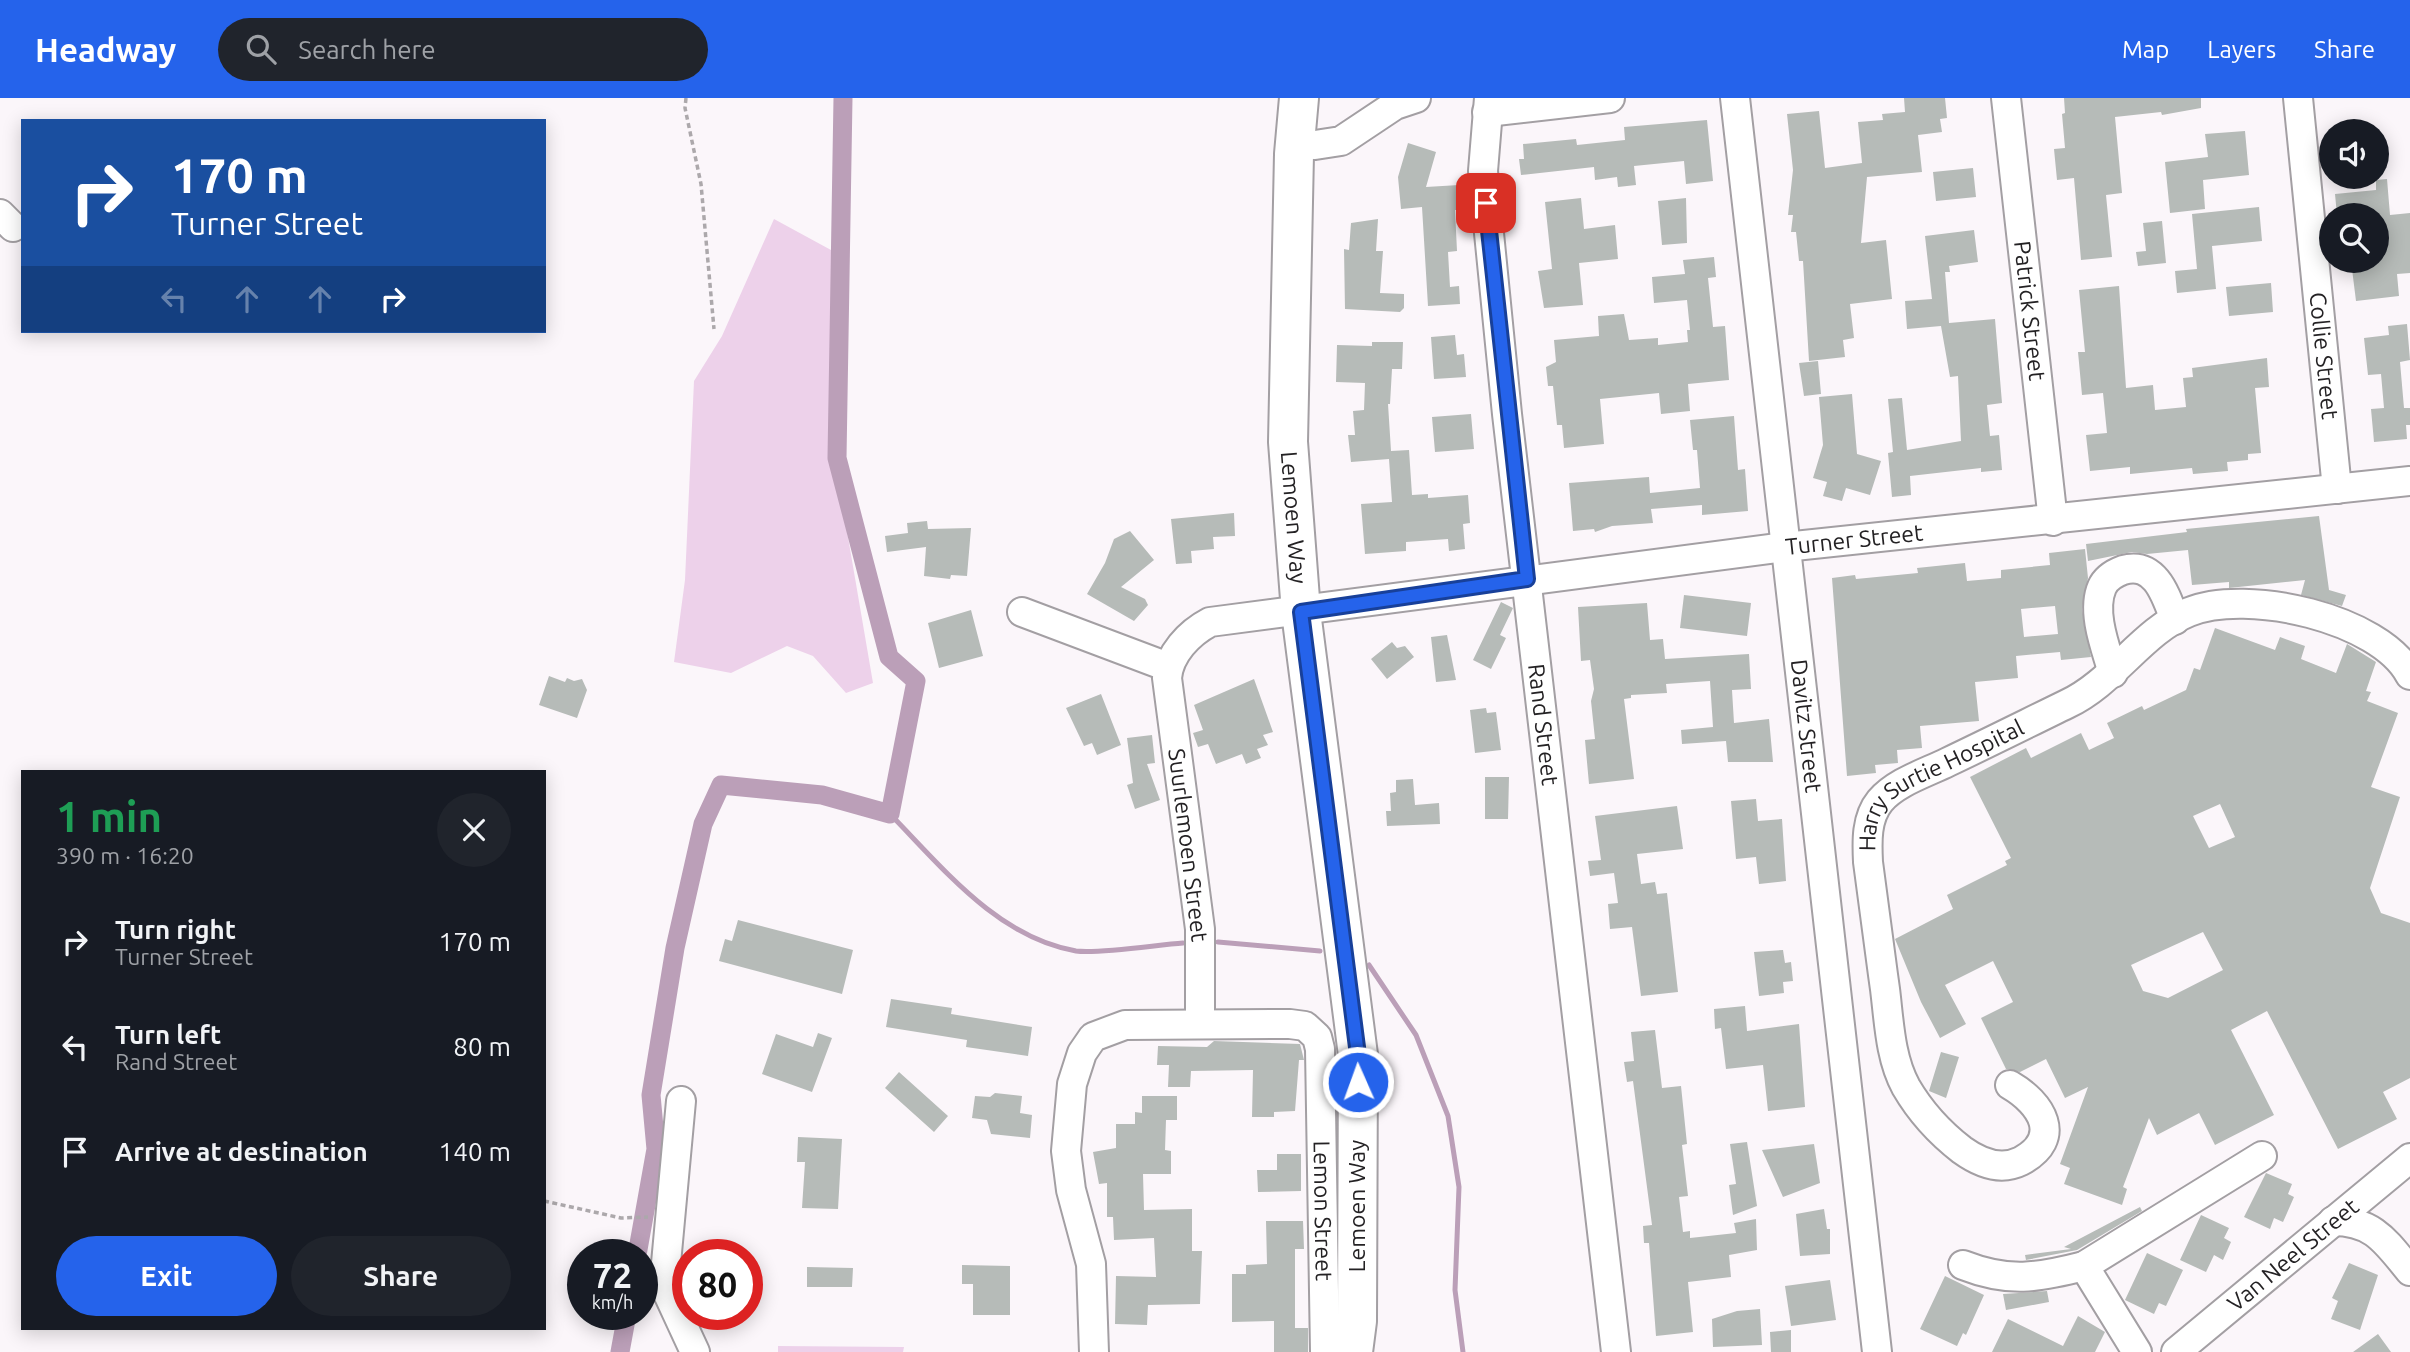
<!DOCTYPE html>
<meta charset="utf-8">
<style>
:root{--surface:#171b24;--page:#20242c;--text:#f1f3f6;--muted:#9ea1a6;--accent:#2563eb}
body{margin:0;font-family:Ubuntu,sans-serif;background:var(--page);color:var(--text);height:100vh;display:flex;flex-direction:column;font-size:26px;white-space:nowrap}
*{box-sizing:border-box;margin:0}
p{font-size:23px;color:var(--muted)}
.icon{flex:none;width:38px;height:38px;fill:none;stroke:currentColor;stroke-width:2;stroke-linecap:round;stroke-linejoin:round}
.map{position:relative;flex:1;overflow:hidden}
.side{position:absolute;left:21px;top:672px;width:525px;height:560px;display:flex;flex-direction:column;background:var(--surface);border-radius:0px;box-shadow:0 4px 18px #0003}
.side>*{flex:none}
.hud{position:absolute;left:21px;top:21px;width:525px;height:214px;border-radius:0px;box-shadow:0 4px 18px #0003;background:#1a4fa0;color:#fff;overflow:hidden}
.buttons{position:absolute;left:2319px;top:21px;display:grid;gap:14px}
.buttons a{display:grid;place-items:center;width:70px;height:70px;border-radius:50%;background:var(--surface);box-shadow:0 4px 18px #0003;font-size:35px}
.speed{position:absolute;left:567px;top:1141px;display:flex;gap:14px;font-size:35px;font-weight:700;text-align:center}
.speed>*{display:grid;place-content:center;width:91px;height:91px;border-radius:50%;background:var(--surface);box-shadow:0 4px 18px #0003;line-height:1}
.speed small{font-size:18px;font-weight:400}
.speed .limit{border:10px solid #d22;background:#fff;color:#111}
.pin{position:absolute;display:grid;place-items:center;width:60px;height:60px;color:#fff;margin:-30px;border-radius:14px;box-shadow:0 4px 10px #0006}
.me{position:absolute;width:77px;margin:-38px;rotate:358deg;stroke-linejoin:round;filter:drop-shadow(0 0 5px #0008)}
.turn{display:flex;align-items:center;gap:24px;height:147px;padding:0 35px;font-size:32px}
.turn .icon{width:91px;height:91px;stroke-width:2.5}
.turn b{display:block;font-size:49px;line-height:60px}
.lanes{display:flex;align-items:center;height:66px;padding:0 35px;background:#0003;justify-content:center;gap:35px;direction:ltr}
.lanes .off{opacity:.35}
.round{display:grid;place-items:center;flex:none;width:74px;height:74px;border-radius:37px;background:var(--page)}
.overview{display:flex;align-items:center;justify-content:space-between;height:119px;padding:0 35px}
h1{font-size:42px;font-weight:600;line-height:52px;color:#1e9e55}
.button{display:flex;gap:14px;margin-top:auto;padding:14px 35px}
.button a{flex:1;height:80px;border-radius:42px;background:var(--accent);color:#fff;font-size:28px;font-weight:600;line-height:80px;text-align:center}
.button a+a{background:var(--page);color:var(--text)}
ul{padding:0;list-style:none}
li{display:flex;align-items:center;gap:21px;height:105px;padding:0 35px}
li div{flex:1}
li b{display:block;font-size:26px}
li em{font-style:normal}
header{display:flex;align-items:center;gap:42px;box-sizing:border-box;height:98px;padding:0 35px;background:var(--accent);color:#fff}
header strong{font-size:33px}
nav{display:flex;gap:38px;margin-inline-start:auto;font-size:24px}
.search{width:490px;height:63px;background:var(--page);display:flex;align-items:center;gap:18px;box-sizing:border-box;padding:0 24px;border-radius:38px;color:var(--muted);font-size:26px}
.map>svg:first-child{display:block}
.green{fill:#edd1ea}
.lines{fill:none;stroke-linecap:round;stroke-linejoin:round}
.stream{stroke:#bb9fb8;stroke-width:5}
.canal{stroke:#bb9fb8;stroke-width:19}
.building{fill:#b6bbb8;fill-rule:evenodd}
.minor-casing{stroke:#a39fa3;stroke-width:32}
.highway-casing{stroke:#a39fa3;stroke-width:42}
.path{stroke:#aca8ab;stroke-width:3.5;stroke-dasharray:5 3.5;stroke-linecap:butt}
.minor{stroke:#fff;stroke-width:28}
.highway{stroke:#fff;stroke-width:38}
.route-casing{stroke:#184099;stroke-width:18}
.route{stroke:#2563eb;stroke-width:12}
.labels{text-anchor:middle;stroke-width:6;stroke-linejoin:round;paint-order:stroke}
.street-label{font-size:23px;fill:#242224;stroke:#fff}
</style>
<header>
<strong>Headway</strong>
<div class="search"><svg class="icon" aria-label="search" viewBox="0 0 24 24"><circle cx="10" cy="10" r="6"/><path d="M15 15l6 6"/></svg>Search here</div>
<nav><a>Map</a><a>Layers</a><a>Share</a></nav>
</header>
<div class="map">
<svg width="2410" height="1254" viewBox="0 0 2410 1254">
<rect width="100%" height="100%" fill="#fbf6fa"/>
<!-- green -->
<path class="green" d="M774 121 831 152 837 375 873 585 846 595 813 558 787 548 731 575 674 564 685 482 694 283 722 238Z
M778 1248 904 1249 903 1254H778Z"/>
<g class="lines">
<!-- stream -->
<path class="stream" d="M890 716C942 769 998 840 1076 853 1100 856 1156 847 1183 845
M1218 844 1320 853
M1369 867 1416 937 1448 1018 1459 1089 1455 1192 1463 1254"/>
<!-- canal -->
<path class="canal" d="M637 1157 656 1051 651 997 675 850 703 726 721 687 822 697 890 716 916 583 889 559 837 360 843 0
M620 1254 627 1216"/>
</g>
<!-- building -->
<path class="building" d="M1904 0H1945L1947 20 1940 21 1942 34 1918 37 1922 74 1867 79 1861 145 1886 142 1892 201 1850 206 1854 240 1843 242 1845 259 1809 263 1803 163H1799L1796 134H1791L1793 117H1788L1793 72 1787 16 1819 13 1825 70 1862 65 1858 24 1883 22 1882 16 1905 14Z
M2064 0H2201V10L2162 17 2161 14 2115 19 2122 95 2106 97 2112 159 2081 162 2074 80 2057 82 2054 51 2065 50 2062 16 2065 15Z
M1707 22 1713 83 1686 86 1684 63 1634 68 1636 87 1618 89 1617 79 1595 82 1594 69 1521 77 1519 61H1524L1523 46 1576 41 1577 47 1625 42 1624 29Z
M2245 33 2249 77 2203 82 2205 111 2170 115 2165 64 2208 59 2205 36Z
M1408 45 1436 54 1426 89 1459 87 1461 112H1455L1457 153 1448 154 1450 189 1459 188 1460 206 1428 208 1422 109 1401 111 1398 79Z
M1973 70 1976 99 1936 103 1933 74Z
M2387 81 2390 117 2410 115V175L2397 176 2399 198 2356 203 2352 171 2357 170 2356 163H2376V117H2337L2335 96 2376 92V82Z
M1581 100 1584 131 1615 127 1618 161 1579 165 1583 207 1544 210 1538 173 1552 171 1545 104Z
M1686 100 1687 145 1662 147 1658 103Z
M2259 109 2262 143 2212 148 2216 191 2177 195 2175 173 2197 171 2192 116Z
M1378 121 1376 153H1383L1380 195 1404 196V210L1400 214 1345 211 1344 151 1349 152 1351 125Z
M2162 123 2166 165 2138 168 2136 154 2146 153 2143 125Z
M1974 132 1978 164 1949 168 1950 174H1945L1949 225 1995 221 2002 305 1987 307 1990 338 1999 337 2002 372 1981 374V370L1910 378 1911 397 1892 399 1888 355 1893 354 1888 301 1902 300 1907 352 1961 343 1958 278 1950 279 1941 228 1907 231 1905 203 1932 201 1925 138Z
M1714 159 1716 179 1708 180 1713 229 1725 228 1729 282 1688 286 1690 313 1661 316 1659 295 1600 301 1604 346 1564 350 1562 327H1557L1553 288H1548L1546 269 1556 264 1554 242 1599 238 1598 218 1624 216 1629 242 1658 240V247L1688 244 1687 232H1690L1687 202 1654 205 1652 179 1685 176 1683 162Z
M2271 185 2273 214 2229 218 2226 189Z
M2119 188 2126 290 2153 287 2155 312 2186 309 2183 280 2193 279 2192 270 2267 260 2269 289 2255 290 2261 355 2248 356V362L2227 364 2228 373 2193 376 2192 370 2130 376V369L2090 373 2086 337 2107 335 2103 295 2082 297 2078 254H2085L2079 192Z
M2407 226 2410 262 2400 264 2404 310H2410V327H2406L2407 341 2374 344 2371 311 2384 310 2381 276 2368 277 2364 240 2389 237 2388 228Z
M1455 237 1457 257 1464 256 1466 279 1434 281 1431 239Z
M1372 244H1403L1402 271H1392L1390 306H1388L1391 353 1409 352 1412 397 1428 396V400L1468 397 1470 425 1463 426 1465 451 1449 453 1448 441 1406 444V453L1365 456 1361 406 1392 404 1389 361 1351 364 1348 337H1355L1353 313 1364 312 1365 285 1336 284 1337 247 1372 248Z
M1818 263 1821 296 1804 298 1799 265Z
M1852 296 1857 356 1881 363 1870 397 1846 390 1842 403 1823 398 1827 384 1813 380 1823 347 1819 299Z
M1471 316 1474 351 1435 354 1432 319Z
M1734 318 1738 372 1745 371 1748 413 1702 417V407L1651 411 1653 425 1612 428 1595 434 1594 431 1573 433 1569 385 1649 379 1650 395 1700 390 1697 352H1693L1690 322Z
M1234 415 1235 438 1213 439 1214 451 1191 453 1192 465 1176 466 1171 421Z
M2319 418 2329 492 2346 497 2342 508 2301 497 2305 482 2229 490V484L2192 487 2188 452 2147 456 2132 454 2088 463 2086 446 2187 434 2186 431Z
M927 423 928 431 971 430 967 478 951 477 950 481 924 478 926 449 887 454 885 438 908 435 907 425Z
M1130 433 1154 462 1121 489 1145 501 1148 507 1134 523 1087 496 1105 465 1114 441Z
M2085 451 2088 480 2082 511 2091 559 2061 562 2060 554 2016 558 2018 580 1975 584 1979 623 1920 628 1922 650 1897 652 1898 665 1875 667 1876 675 1847 678 1832 480 1855 477 1856 481 1918 475 1917 470 1965 465 1967 483 2001 480V472L2050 467 2049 455ZM2055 508 2058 536 2024 539 2021 511Z
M1684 497 1751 505 1747 538 1680 530Z
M1501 504 1513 510 1500 537 1506 540 1491 571 1473 562Z
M1647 505 1650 542 1663 541 1665 561 1749 556 1751 591 1732 592 1734 625 1769 621 1773 664H1728L1726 643 1682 646 1681 632 1713 629 1710 583 1666 586 1667 595 1631 597V600L1624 601 1634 681 1589 686 1585 642 1595 641 1591 603 1594 591 1590 562 1581 563 1578 509Z
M971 512 983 558 939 570 928 525Z
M2215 530 2275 552 2280 539 2305 548 2301 561 2336 575 2347 546 2376 564 2366 593 2371 594 2367 603 2398 615 2371 689 2400 699 2370 790 2381 815 2410 825V980L2383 994 2397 1021 2338 1051 2267 913 2231 932 2274 1017 2215 1047 2199 1015 2157 1037 2149 1020 2123 1089 2127 1091 2122 1107 2064 1086 2070 1070 2060 1066 2088 989 2065 1000 2046 961 2020 974 2006 971 1981 920 2013 904 1993 863 1945 887 1966 926 1940 940 1921 904 1895 841 1953 811 1947 797 2007 767 2005 763 2011 760 1970 679 2026 650 2031 660 2081 635 2089 652 2114 640 2107 625 2142 608 2144 612 2186 592 2194 570 2200 572ZM2220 706 2235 739 2209 750 2193 718ZM2203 834 2223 872 2168 900 2143 893 2131 867Z
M1447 537 1456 582 1436 584 1431 539Z
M1392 544 1397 550 1405 548 1414 559 1387 581 1371 561Z
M549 578 565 584 567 580 574 583 582 581 587 592 577 620 539 607Z
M1254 581 1273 634 1263 637 1268 647 1257 651 1261 660 1246 666 1242 656 1216 666 1208 646 1198 649 1193 635 1203 632 1194 607Z
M1101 596 1121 647 1097 657 1092 645 1084 648 1066 610Z
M1486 610 1487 615 1496 614 1501 652 1475 655 1470 612Z
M1152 637 1155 665 1147 666 1160 702 1135 711 1127 687 1133 685 1127 640Z
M1485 679H1509L1508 721H1485Z
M1413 681 1415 707 1439 705 1440 726 1387 728 1386 713H1391L1390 695 1396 694V682Z
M1756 701 1758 723 1782 721 1786 783 1759 786 1756 759 1736 761 1731 703Z
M1677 708 1683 751 1637 756 1641 786 1655 784 1657 796 1667 795 1678 894 1641 898 1632 829 1610 831 1608 806 1618 805 1614 775 1590 778 1588 763 1601 762 1595 718Z
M738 822 853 852 842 896 719 863 725 841 732 843Z
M1783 852 1785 865 1791 864 1793 883 1783 884 1784 895 1759 898 1754 854Z
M891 901 952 910 951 916 1032 929 1028 958 966 949 967 942 886 929Z
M1745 908 1747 933 1799 926 1805 1009 1768 1013 1763 967 1726 971 1721 930 1715 931 1714 911Z
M1655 932 1662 990 1681 988 1687 1046 1682 1047 1688 1098 1679 1099 1683 1134 1690 1133V1140L1736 1135 1734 1125 1756 1121 1757 1152 1729 1157 1731 1179 1688 1184 1693 1234 1656 1238 1649 1145H1644L1643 1128 1652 1127 1633 983 1627 984 1624 964 1634 963 1631 934Z
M818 935 832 940 812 994 762 976 776 936 813 949Z
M1214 943 1300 946 1304 962H1299L1295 1013 1274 1014V1019H1252L1253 972 1191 973 1190 989H1168L1169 967H1157L1158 948 1207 949Z
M1941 954 1959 959 1946 1000 1929 993Z
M899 974 948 1018 934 1034 885 990Z
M995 995 1022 998 1020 1015 1032 1017 1030 1040 991 1036 987 1022 972 1020 975 998 990 999Z
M1142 998H1177V1022H1166L1165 1052 1171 1053V1076H1143L1144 1112 1192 1111V1153H1202L1200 1206 1148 1207 1147 1227 1115 1226 1116 1178 1156 1179 1154 1140 1114 1142 1113 1119H1107V1085L1099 1086 1093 1054 1116 1050V1026H1135V1014L1142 1015Z
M798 1039 842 1041 838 1111 802 1110 805 1064H797Z
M1747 1044 1757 1108 1733 1117 1729 1087 1736 1086 1730 1046Z
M1814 1046 1820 1085 1783 1099 1762 1052Z
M1277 1056H1301V1093L1258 1094 1257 1072H1277Z
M2266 1075 2292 1086 2288 1096 2294 1099 2283 1124 2274 1120 2270 1131 2244 1119Z
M2140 1109 2142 1113 2077 1152 2026 1162 2025 1157 2071 1151 2064 1149Z
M1824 1111 1827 1131H1830V1156L1800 1158 1796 1116Z
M2201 1117 2229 1130 2224 1140 2231 1144 2223 1162 2214 1157 2206 1174 2180 1162Z
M1266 1123H1303L1304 1151H1295V1230H1308V1254H1274V1223L1232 1224V1176H1246V1167L1267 1166Z
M2147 1155 2183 1172 2166 1208 2159 1205 2154 1216 2125 1202Z
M2349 1165 2378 1177 2360 1232 2331 1221 2338 1203 2332 1200Z
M962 1167 1010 1168V1217H973V1186H962Z
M807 1169 853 1170 852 1189H807Z
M1945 1178 1984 1197 1966 1237 1963 1235 1957 1248 1920 1231Z
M1830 1182 1836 1222 1791 1228 1785 1188Z
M2047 1193 2049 1204 2006 1212 2003 1196Z
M1760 1211 1762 1247 1713 1249 1712 1221 1737 1213Z
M2078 1218 2105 1234 2095 1254H1992L2008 1221 2063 1248Z
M1791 1232V1254H1771L1770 1234Z
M2378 1236 2391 1254H2353Z"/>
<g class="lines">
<defs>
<g id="minor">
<path id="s1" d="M1489 0 1483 73 1486 105 1507 316 1616 1254"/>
<path id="s2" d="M1735 0 1877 1254"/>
<path id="s3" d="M2006 0 2053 423"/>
<path id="s4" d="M2298 0 2337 391"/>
<path d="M1487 14 1610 0"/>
<path d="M1295 46 1315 47 1341 43 1395 7 1416 0"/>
<path d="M0 116 13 129"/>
<path d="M1022 514 1168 569"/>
<path d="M2113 575C2106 551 2091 514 2102 489 2106 480 2115 475 2123 472 2156 463 2166 498 2175 522"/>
<path id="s5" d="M1200 926V831L1167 580C1169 556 1189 535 1210 524L1785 449 2410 383"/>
<path id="s6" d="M2010 987C2041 1005 2064 1040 2021 1063 2001 1073 1980 1065 1962 1052 1940 1035 1920 1013 1906 989 1890 960 1889 923 1885 891 1879 849 1874 807 1868 764 1867 744 1866 720 1880 703 1896 684 1926 675 1948 664 1988 645 2028 625 2067 606 2114 584 2142 533 2189 514 2246 490 2380 520 2410 577"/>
<path d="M681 1003 664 1187 695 1254"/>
<path d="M2333 1123C2374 1123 2386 1144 2410 1173"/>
<path d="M1963 1167C2009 1185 2037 1180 2084 1168L2137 1254"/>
<path d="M2084 1168 2262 1058"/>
<path id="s7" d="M1094 1254 1091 1166 1071 1092 1066 1053 1072 986 1082 955 1093 939 1125 927 1290 926 1305 928 1317 939 1320 951 1325 1254"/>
<path id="s8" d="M2176 1254 2410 1060"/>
</g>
<g id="highway">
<path id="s9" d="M1299 0 1294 56 1288 344 1301 514 1358 957 1357 1223 1353 1254"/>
</g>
</defs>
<!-- minor casing -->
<use href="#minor" class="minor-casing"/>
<!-- highway casing -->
<use href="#highway" class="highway-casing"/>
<!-- path -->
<path class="path" d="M686 0 685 10 701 86 714 231
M544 1103 621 1120 648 1119"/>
<!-- minor -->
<use href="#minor" class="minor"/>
<!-- highway -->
<use href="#highway" class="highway"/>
</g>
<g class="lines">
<defs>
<path id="route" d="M1358 984V957L1301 514 1527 481 1486 105"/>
</defs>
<!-- route casing -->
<use href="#route" class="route-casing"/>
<!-- route -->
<use href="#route" class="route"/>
</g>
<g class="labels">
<!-- street labels -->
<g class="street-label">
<text dy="8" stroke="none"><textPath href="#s3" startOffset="214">Patrick Street</textPath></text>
<text dy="8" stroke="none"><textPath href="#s4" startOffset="259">Collie Street</textPath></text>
<text dy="8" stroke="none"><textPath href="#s9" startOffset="420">Lemoen Way</textPath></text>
<text dy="8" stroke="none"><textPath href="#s5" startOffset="1071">Turner Street</textPath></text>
<text dy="8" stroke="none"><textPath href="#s1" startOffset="630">Rand Street</textPath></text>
<text dy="8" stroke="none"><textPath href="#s2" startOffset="632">Davitz Street</textPath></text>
<text dy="8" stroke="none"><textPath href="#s6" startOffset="595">Harry Surtie Hospital</textPath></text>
<text transform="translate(1188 747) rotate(83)" y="8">Suurlemoen Street</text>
<text transform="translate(1357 1108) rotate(-90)" y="8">Lemoen Way</text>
<text dy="8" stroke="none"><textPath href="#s7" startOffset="728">Lemon Street</textPath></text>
<text dy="8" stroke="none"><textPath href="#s8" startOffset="152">Van Neel Street</textPath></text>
</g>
</g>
</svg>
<div class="buttons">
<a><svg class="icon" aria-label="sound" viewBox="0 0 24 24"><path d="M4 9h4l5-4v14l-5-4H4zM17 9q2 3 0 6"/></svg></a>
<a><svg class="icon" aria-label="search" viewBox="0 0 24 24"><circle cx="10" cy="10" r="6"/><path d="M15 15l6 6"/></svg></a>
</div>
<div class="speed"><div>72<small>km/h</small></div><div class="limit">80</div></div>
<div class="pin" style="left:1486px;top:105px;background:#d93025"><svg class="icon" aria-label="arrive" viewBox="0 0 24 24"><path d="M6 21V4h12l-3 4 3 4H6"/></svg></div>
<svg class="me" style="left:1358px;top:984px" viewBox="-20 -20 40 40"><circle r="17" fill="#2563eb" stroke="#fff" stroke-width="3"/><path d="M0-11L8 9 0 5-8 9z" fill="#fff"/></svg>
<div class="hud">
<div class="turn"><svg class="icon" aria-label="right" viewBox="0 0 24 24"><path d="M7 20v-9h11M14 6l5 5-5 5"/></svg><div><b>170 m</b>Turner Street</div></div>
<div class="lanes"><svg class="icon off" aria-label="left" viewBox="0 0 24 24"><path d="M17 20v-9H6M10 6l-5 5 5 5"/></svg><svg class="icon off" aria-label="ahead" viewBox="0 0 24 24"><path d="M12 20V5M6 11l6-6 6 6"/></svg><svg class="icon off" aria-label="ahead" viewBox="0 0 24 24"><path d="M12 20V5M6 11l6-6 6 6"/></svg><svg class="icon" aria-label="right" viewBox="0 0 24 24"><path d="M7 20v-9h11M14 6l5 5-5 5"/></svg></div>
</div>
<section class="side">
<div class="overview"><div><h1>1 min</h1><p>390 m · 16:20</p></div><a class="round"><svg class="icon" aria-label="close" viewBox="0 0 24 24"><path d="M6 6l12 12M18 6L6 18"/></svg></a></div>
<ul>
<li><svg class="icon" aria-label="right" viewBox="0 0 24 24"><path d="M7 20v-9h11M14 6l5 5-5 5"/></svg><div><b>Turn right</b><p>Turner Street</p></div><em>170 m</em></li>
<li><svg class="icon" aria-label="left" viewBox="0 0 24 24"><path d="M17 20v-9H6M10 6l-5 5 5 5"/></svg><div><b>Turn left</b><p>Rand Street</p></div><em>80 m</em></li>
<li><svg class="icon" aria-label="arrive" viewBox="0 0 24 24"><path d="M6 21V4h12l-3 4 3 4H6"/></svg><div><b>Arrive at destination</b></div><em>140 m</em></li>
</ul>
<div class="button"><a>Exit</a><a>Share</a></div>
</section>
</div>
